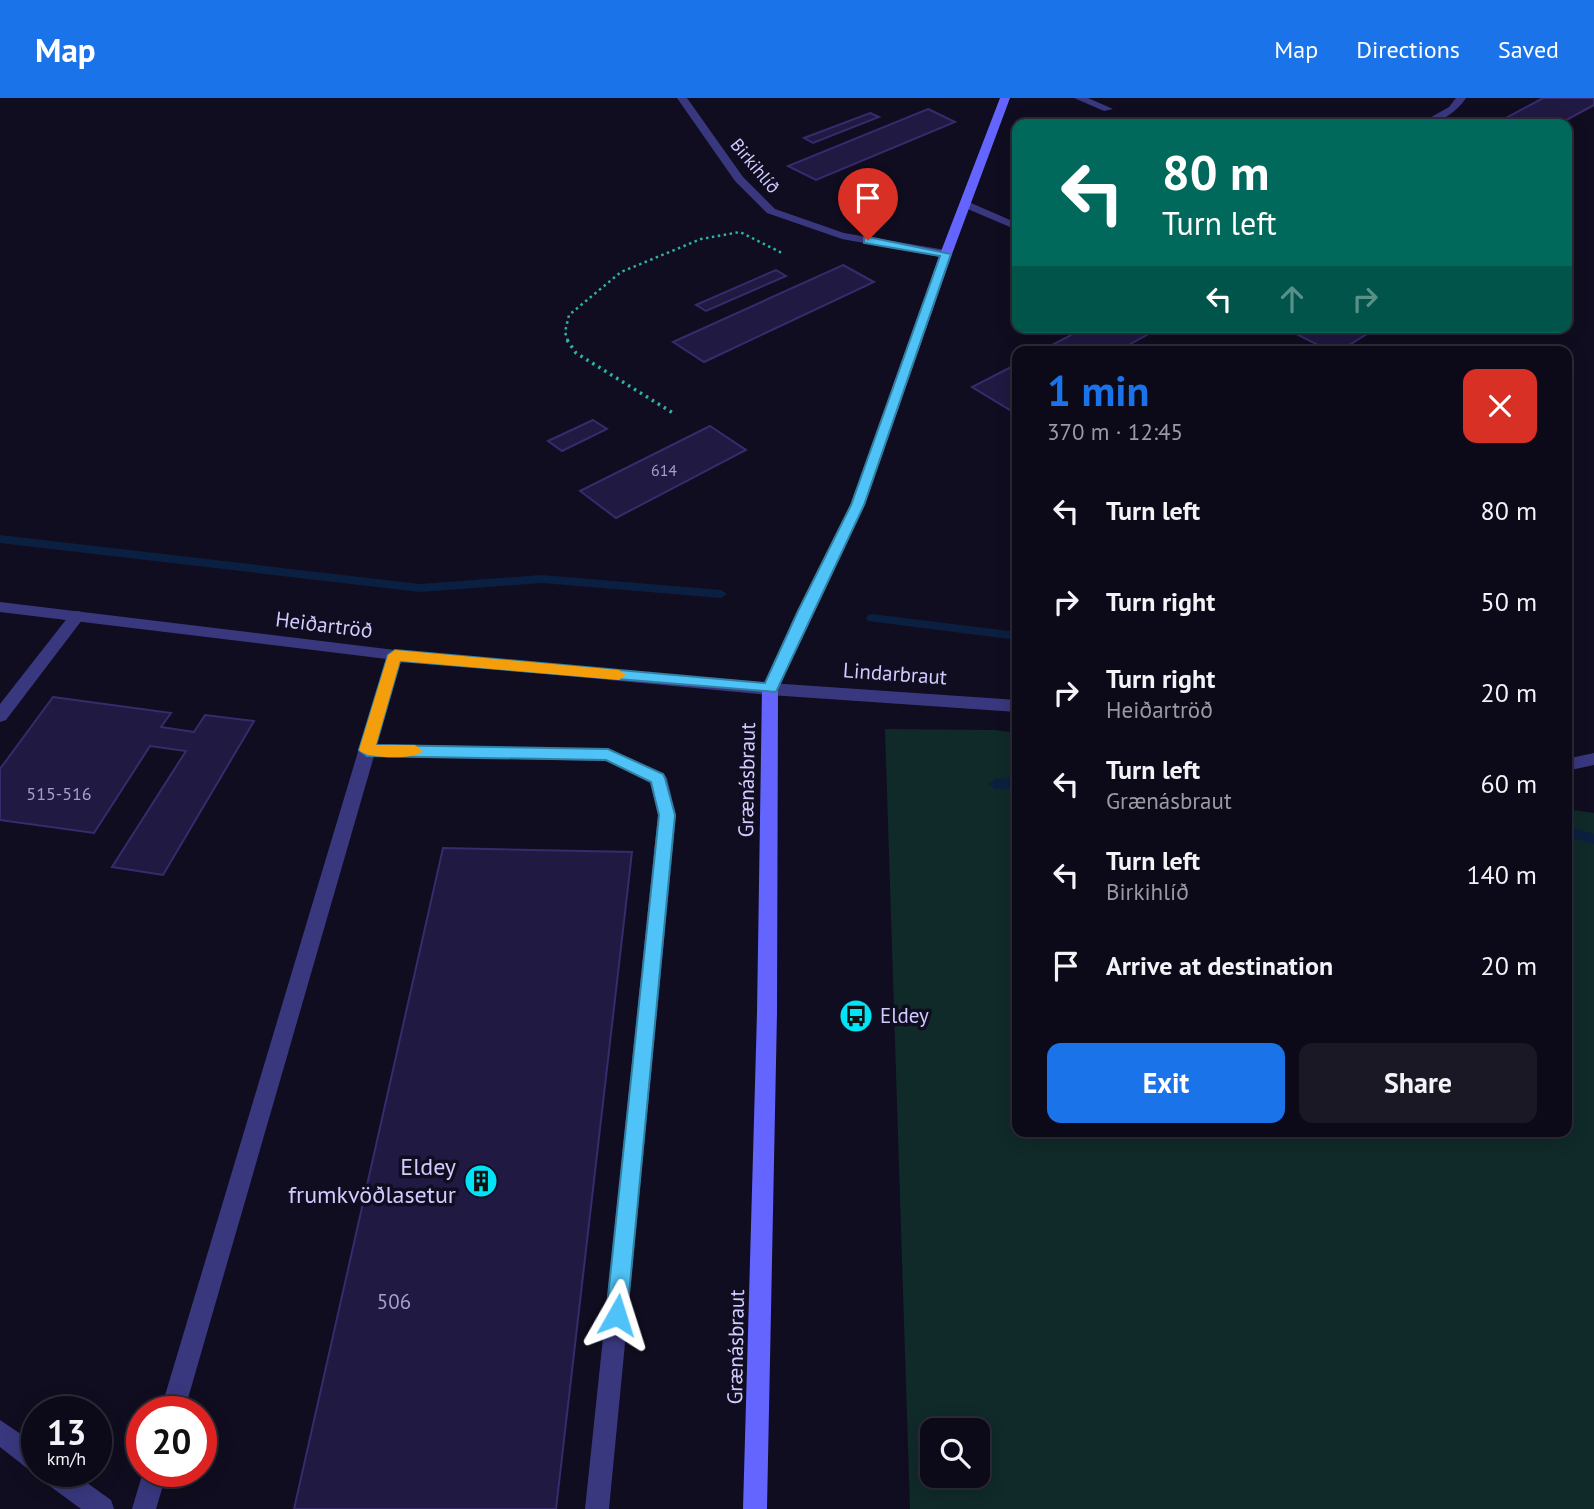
<!DOCTYPE html>
<meta charset="utf-8">
<style>
:root{--surface:#0c0a18;--page:#1a1825;--text:#f1f3f6;--muted:#9a9aa2;--line:#2c2b37;--accent:#1a73e8}
body{margin:0;font-family:"PT Sans",sans-serif;background:var(--page);color:var(--text);height:100vh;display:flex;flex-direction:column;font-size:26px;white-space:nowrap}
*{box-sizing:border-box;margin:0}
p{font-size:23px;color:var(--muted)}
.icon{flex:none;width:38px;height:38px;fill:none;stroke:currentColor;stroke-width:2;stroke-linecap:round;stroke-linejoin:round}
.map{position:relative;flex:1;overflow:hidden}
.panel{position:absolute;left:1012px;top:248px;width:560px;height:791px;display:flex;flex-direction:column;background:var(--surface);border-radius:14px;box-shadow:0 4px 18px #0003,0 0 0 2px var(--line)}
.panel>*{flex:none}
.hud{position:absolute;left:1012px;top:21px;width:560px;height:214px;border-radius:14px;box-shadow:0 4px 18px #0003,0 0 0 2px var(--line);background:#00695c;color:#fff;overflow:hidden}
.fabs{position:absolute;left:920px;top:1320px;display:grid;gap:14px}
.fabs a{display:grid;place-items:center;width:70px;height:70px;border-radius:14px;background:var(--surface);box-shadow:0 4px 18px #0003,0 0 0 2px var(--line);font-size:35px}
.speed{position:absolute;left:21px;top:1298px;display:flex;gap:14px;font-size:35px;font-weight:700;text-align:center}
.speed>*{display:grid;place-content:center;width:91px;height:91px;border-radius:50%;background:var(--surface);box-shadow:0 4px 18px #0003,0 0 0 2px var(--line);line-height:1}
.speed small{font-size:18px;font-weight:400}
.speed .limit{border:10px solid #d22;background:#fff;color:#111}
.pin{position:absolute;display:grid;place-items:center;width:60px;height:60px;color:#fff;margin:-72px -30px;border-radius:50% 50% 50% 0;rotate:-45deg;box-shadow:0 0 7px #0007}
.pin .icon{rotate:45deg}
.me{position:absolute;width:77px;margin:-38px;rotate:6deg;stroke-linejoin:round;filter:drop-shadow(0 0 5px #0008)}
.turn{display:flex;align-items:center;gap:24px;height:147px;padding:0 35px;font-size:32px}
.turn .icon{width:91px;height:91px;stroke-width:2.5}
.turn b{display:block;font-size:49px;line-height:60px}
.lanes{display:flex;align-items:center;height:66px;padding:0 35px;background:#0003;justify-content:center;gap:35px;direction:ltr}
.lanes .off{opacity:.35}
.round{display:grid;place-items:center;flex:none;width:74px;height:74px;border-radius:14px;background:var(--page)}
.overview{display:flex;align-items:center;justify-content:space-between;height:119px;padding:0 35px}
h1{font-size:42px;font-weight:800;line-height:52px;color:var(--accent)}
.primary-button{display:flex;gap:14px;margin-top:auto;padding:14px 35px}
.primary-button a{flex:1;height:80px;border-radius:14px;background:var(--accent);color:#fff;font-size:28px;font-weight:800;line-height:80px;text-align:center}
.primary-button a+a{background:var(--page);color:var(--text)}
ul{padding:0;list-style:none}
li{display:flex;align-items:center;gap:21px;height:91px;padding:0 35px}
li div{flex:1}
li b{display:block;font-size:26px}
li em{font-style:normal}
header{display:flex;align-items:center;gap:42px;box-sizing:border-box;height:98px;padding:0 35px;background:var(--accent);color:#fff}
header strong{font-size:33px}
nav{display:flex;gap:38px;margin-inline-start:auto;font-size:24px}
.map>svg:first-child{display:block}
.green{fill:#102a29;fill-rule:evenodd}
.lines{fill:none;stroke-linecap:round;stroke-linejoin:round}
.stream{fill:#0b2041;fill-rule:evenodd}
.building{fill:#201941;stroke:#372b6d;stroke-width:2}
.path-far1{stroke:#2eb1a6;stroke-width:2.5;stroke-dasharray:2.5 3.5;stroke-linecap:butt}
.path{stroke:#2eb1a6;stroke-width:3.5;stroke-dasharray:2.5 4.5;stroke-linecap:butt}
.lane{fill:#39387f;fill-rule:evenodd}
.street{fill:#39387f;fill-rule:evenodd}
.secondary{fill:#6464fe;fill-rule:evenodd}
.route{fill:#4fc3f7;stroke:#337fa1;stroke-width:2}
.slow{fill:#f59e0b}
.labels{text-anchor:middle;stroke-width:7;stroke-linejoin:round;paint-order:stroke}
.far-number-label{font-size:16px;fill:#a59fd0}
.far-street-label{font-size:18px;fill:#d1ccff;stroke:#100d20}
.number-label{font-size:18px;fill:#a59fd0}
.street-label{font-size:21px;fill:#d1ccff;stroke:#100d20}
.poi-label{font-size:21px;fill:#d1ccff;stroke:#100d20;text-anchor:start}
.near-number-label{font-size:21px;fill:#a59fd0}
.near-poi-label{font-size:24px;fill:#d1ccff;stroke:#100d20;text-anchor:end}
</style>
<header>
<strong>Map</strong>
<nav><a>Map</a><a>Directions</a><a>Saved</a></nav>
</header>
<div class="map">
<svg width="1594" height="1411" viewBox="0 0 1594 1411">
<rect width="100%" height="100%" fill="#100d20"/>
<!-- green -->
<path class="green" d="M885 631 995 632 1017 635V1034H1566V711L1594 715V1411H910ZM933 1332H978V1377H933Z"/>
<g class="lines">
<!-- stream -->
<path class="stream" d="M0 437 420 486 542 477 721 492 727 496 721 500 542 485 420 494 0 445Z
M872 516 1017 534V542L868 523 866 520 868 517Z
M1017 680V690L995 691 988 686 995 681Z
M1566 728 1594 736V746L1566 738Z"/>
</g>
<!-- building -->
<path class="building" d="M1543 0H1594V7L1559 26H1495Z
M928 11 955 24 816 82 788 68Z
M870 15 879 19 813 45 804 40Z
M843 167 874 184 704 264 673 244Z
M776 172 786 178 706 213 696 207Z
M1086 229H1161L1116 254H1039Z
M1300 229H1378L1338 254H1332L1292 234Z
M1017 266V308L1010 312 972 289Z
M593 322 607 331 562 353 548 343Z
M710 328 746 352 616 420 580 393Z
M53 599 171 615 161 629 194 634 205 617 254 623 163 777 112 769 186 653 150 648 94 735 0 722V671Z
M443 750 632 754 556 1411H294Z"/>
<g class="lines">
<!-- path-far1 -->
<path class="path-far1" d="M568 243 565 234 569 217 621 174 701 141 740 134 784 156"/>
<!-- path -->
<path class="path" d="M567 242 576 255 673 315"/>
<!-- lane -->
<path class="lane" d="M1074 0H1088L1113 11 1104 13Z
M1456 0H1466C1455 16 1439 26 1419 26L1449 9Z
M963 105H971L1017 125V132L963 109Z
M77 513 82 514 85 518 82 522 6 622 0 624V606L72 514Z
M395 552 403 557 377 646 608 651 664 676 667 680 676 717 609 1411H585L658 717 650 684 606 663 374 658 184 1314H160L387 557Z
M0 1322 37 1347 38 1374 28 1371 0 1349Z
M40 1374H72L111 1402 114 1411H81L43 1383Z
M143 1374H167L156 1411H132Z"/>
<!-- street -->
<path class="street" d="M677 0H687L743 79 775 111 844 135 946 152 952 156 946 160 842 141 767 115 735 83Z
M0 504 395 552 770 585 1017 602V614L770 597 395 562 0 514Z
M1594 655V667L1566 673V661Z"/>
<!-- secondary -->
<path class="secondary" d="M1000 0H1010L952 156 865 406 778 591 777 915 767 1411H743L757 915 762 591 851 406 940 156Z"/>
</g>
<!-- route -->
<path class="route" d="M868 139 951 156 864 407 776 594 400 563 376 647 608 651 663 676 665 680 675 717 627 1217 624 1224 617 1227 609 1224 606 1217 659 717 651 684 606 662 367 658 359 652 388 557 395 552 765 585 798 513 851 407 940 158 864 145V140Z"/>
<!-- slow -->
<path class="slow" d="M395 552 619 572 626 577 619 582 400 563 376 647H415L423 653C416 662 366 661 359 652L388 557Z"/>
<!-- icons -->
<defs>
<symbol id="bus-disc" viewBox="-11 -11 22 22"><circle r="9.5" fill="#01e3f6" stroke="#100d20"/><path d="M-5-6H5V4H4V6H2V4H-2V6H-4V4H-5ZM-3.5-4V0h7V-4ZM-3.5 1.2v1.5H-2V1.2ZM2 1.2v1.5H3.5V1.2Z" fill="#111"/></symbol>
<symbol id="building-disc" viewBox="-11 -11 22 22"><circle r="9.5" fill="#01e3f6" stroke="#100d20"/><path d="M-4-6H4V6H1V3H-1V6H-4ZM-2.5-4.3h1.7v1.8h-1.7ZM.8-4.3h1.7v1.8H.8ZM-2.5-1h1.7V.8h-1.7ZM.8-1h1.7V.8H.8Z" fill="#111"/></symbol>
</defs>
<g fill-rule="evenodd">
<use href="#bus-disc" x="837" y="899" width="38" height="38"/>
<use href="#building-disc" x="462" y="1064" width="38" height="38"/>
</g>
<g class="labels">
<!-- far-number labels -->
<g class="far-number-label">
<text x="664" y="378">614</text>
</g>
<!-- far-street labels -->
<g class="far-street-label">
<text transform="translate(755 68) rotate(50)" y="6">Birkihlíð</text>
</g>
<!-- number labels -->
<g class="number-label">
<text x="59" y="702">515-516</text>
</g>
<!-- street labels -->
<g class="street-label">
<text transform="translate(324 527) rotate(7)" y="7">Heiðartröð</text>
<text transform="translate(895 576) rotate(4)" y="7">Lindarbraut</text>
<text transform="translate(747 682) rotate(-89)" y="7">Grænásbraut</text>
<text transform="translate(736 1249) rotate(-89)" y="7">Grænásbraut</text>
</g>
<!-- poi labels -->
<g class="poi-label">
<text x="880" y="925">Eldey</text>
</g>
<!-- near-number labels -->
<g class="near-number-label">
<text x="394" y="1211">506</text>
</g>
<!-- near-poi labels -->
<g class="near-poi-label">
<text x="456" y="1077">Eldey<tspan x="456" dy="28">frumkvöðlasetur</tspan></text>
</g>
</g>
</svg>
<div class="fabs">
<a><svg class="icon" aria-label="search" viewBox="0 0 24 24"><circle cx="10" cy="10" r="6"/><path d="M15 15l6 6"/></svg></a>
</div>
<div class="speed"><div>13<small>km/h</small></div><div class="limit">20</div></div>
<div class="pin" style="left:868px;top:142px;background:#d93025"><svg class="icon" aria-label="arrive" viewBox="0 0 24 24"><path d="M6 21V4h12l-3 4 3 4H6"/></svg></div>
<svg class="me" style="left:617px;top:1217px" viewBox="-20 -20 40 40"><path d="M0-17L14 15 0 8-14 15z" fill="#4fc3f7" stroke="#fff" stroke-width="4"/></svg>
<div class="hud">
<div class="turn"><svg class="icon" aria-label="left" viewBox="0 0 24 24"><path d="M17 20v-9H6M10 6l-5 5 5 5"/></svg><div><b>80 m</b>Turn left</div></div>
<div class="lanes"><svg class="icon" aria-label="left" viewBox="0 0 24 24"><path d="M17 20v-9H6M10 6l-5 5 5 5"/></svg><svg class="icon off" aria-label="ahead" viewBox="0 0 24 24"><path d="M12 20V5M6 11l6-6 6 6"/></svg><svg class="icon off" aria-label="right" viewBox="0 0 24 24"><path d="M7 20v-9h11M14 6l5 5-5 5"/></svg></div>
</div>
<section class="panel">
<div class="overview"><div><h1>1 min</h1><p>370 m · 12:45</p></div><a class="round" style="background:#d93025;color:#fff"><svg class="icon" aria-label="close" viewBox="0 0 24 24"><path d="M6 6l12 12M18 6L6 18"/></svg></a></div>
<ul>
<li><svg class="icon" aria-label="left" viewBox="0 0 24 24"><path d="M17 20v-9H6M10 6l-5 5 5 5"/></svg><div><b>Turn left</b></div><em>80 m</em></li>
<li><svg class="icon" aria-label="right" viewBox="0 0 24 24"><path d="M7 20v-9h11M14 6l5 5-5 5"/></svg><div><b>Turn right</b></div><em>50 m</em></li>
<li><svg class="icon" aria-label="right" viewBox="0 0 24 24"><path d="M7 20v-9h11M14 6l5 5-5 5"/></svg><div><b>Turn right</b><p>Heiðartröð</p></div><em>20 m</em></li>
<li><svg class="icon" aria-label="left" viewBox="0 0 24 24"><path d="M17 20v-9H6M10 6l-5 5 5 5"/></svg><div><b>Turn left</b><p>Grænásbraut</p></div><em>60 m</em></li>
<li><svg class="icon" aria-label="left" viewBox="0 0 24 24"><path d="M17 20v-9H6M10 6l-5 5 5 5"/></svg><div><b>Turn left</b><p>Birkihlíð</p></div><em>140 m</em></li>
<li><svg class="icon" aria-label="arrive" viewBox="0 0 24 24"><path d="M6 21V4h12l-3 4 3 4H6"/></svg><div><b>Arrive at destination</b></div><em>20 m</em></li>
</ul>
<div class="primary-button"><a>Exit</a><a>Share</a></div>
</section>
</div>
